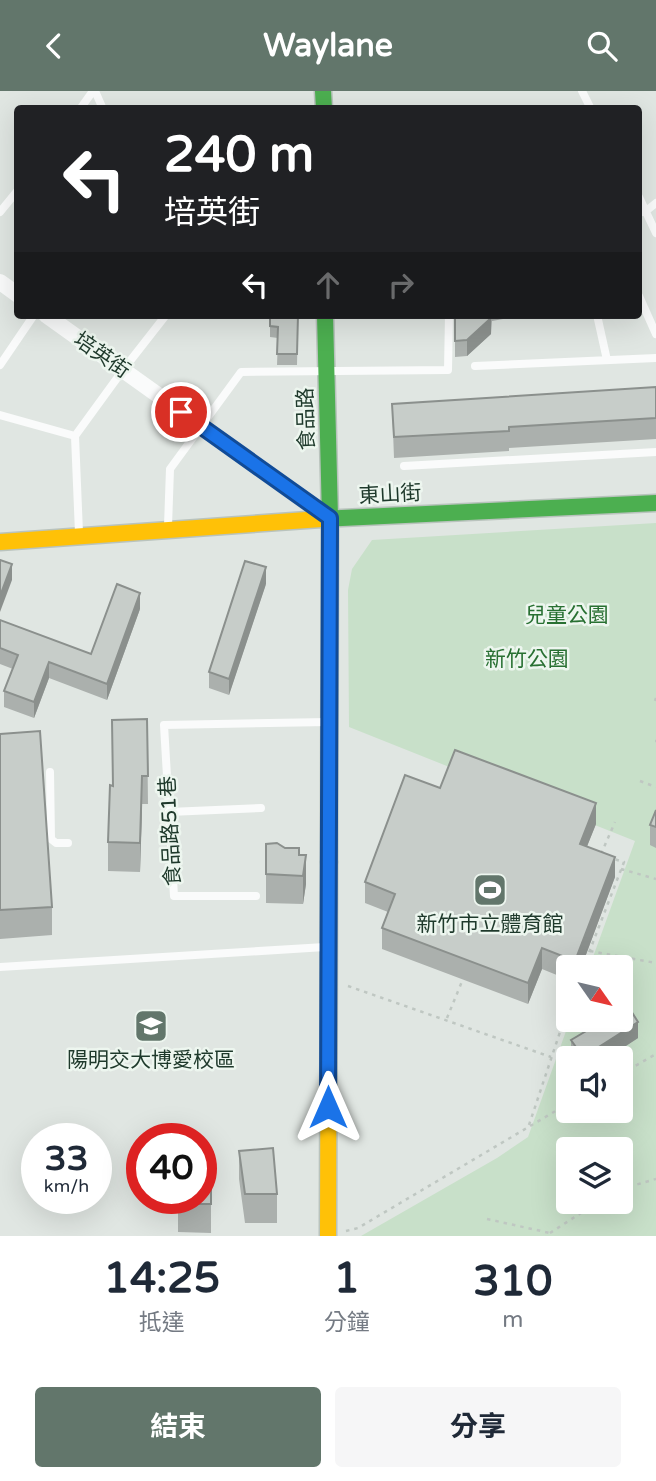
<!DOCTYPE html>
<html lang="zh-TW">
<meta charset="utf-8">
<style>
:root{--surface:#fff;--page:#f6f6f7;--text:#1f2937;--muted:#747a83;--accent:#62766b}
body{margin:0;font-family:"Varela Round","Noto Sans TC",sans-serif;background:var(--page);color:var(--text);height:100vh;display:flex;flex-direction:column;font-size:26px;white-space:nowrap}
*{box-sizing:border-box;margin:0}
p{font-size:23px;color:var(--muted)}
.icon{flex:none;width:38px;height:38px;fill:none;stroke:currentColor;stroke-width:2;stroke-linecap:round;stroke-linejoin:round}
.map{position:relative;height:1145px;overflow:hidden}
.sheet{display:flex;flex-direction:column;background:var(--surface);flex:1}
.sheet>*{flex:none}
.guide{position:absolute;left:14px;top:14px;width:628px;height:214px;border-radius:7px;box-shadow:0 7px 28px #0002;background:#202124;color:#fff;overflow:hidden}
.needle{width:46px;rotate:124deg}
.buttons{position:absolute;left:556px;top:864px;display:grid;gap:14px}
.buttons a{display:grid;place-items:center;width:77px;height:77px;border-radius:7px;background:var(--surface);box-shadow:0 7px 28px #0002;font-size:35px}
.speed{position:absolute;left:21px;top:1032px;display:flex;gap:14px;font-size:35px;font-weight:700;text-align:center}
.speed>*{display:grid;place-content:center;width:91px;height:91px;border-radius:50%;background:var(--surface);box-shadow:0 7px 28px #0002;line-height:1}
.speed small{font-size:18px;font-weight:400}
.speed .limit{border:10px solid #d22;background:#fff;color:#111}
.pin{position:absolute;display:grid;place-items:center;width:60px;height:60px;color:#fff;margin:-30px;border:4px solid #fff;border-radius:50%;box-shadow:0 2px 7px #0007}
.me{position:absolute;width:77px;margin:-38px;rotate:0deg;stroke-linejoin:round;filter:drop-shadow(0 0 5px #0008)}
.turn{display:flex;align-items:center;gap:24px;height:147px;padding:0 35px;font-size:32px}
.turn .icon{width:91px;height:91px;stroke-width:2.5}
.turn b{display:block;font-size:49px;line-height:60px}
.lanes{display:flex;align-items:center;height:66px;padding:0 35px;background:#0003;justify-content:center;gap:35px;direction:ltr}
.lanes .off{opacity:.35}
.eta{display:flex;justify-content:space-evenly;align-items:center;height:119px;text-align:center}
.eta b{font-size:42px;font-weight:700;line-height:49px}
.action{display:flex;gap:14px;margin-top:auto;padding:14px 35px}
.action a{flex:1;height:80px;border-radius:7px;background:var(--accent);color:#fff;font-size:28px;font-weight:700;line-height:80px;text-align:center}
.action a+a{background:var(--page);color:var(--text)}
header{display:flex;justify-content:space-between;align-items:center;height:91px;padding:0 35px;background:var(--accent);color:#fff;font-size:32px;font-weight:700}
.map>svg:first-child{display:block}
.green{fill:#c8e0c9;fill-rule:evenodd}
.lines{fill:none;stroke-linecap:round;stroke-linejoin:round}
.fast-casing{stroke:#b9c3bd;stroke-width:19}
.slow-casing{stroke:#b9c3bd;stroke-width:19}
.path{stroke:#bfc7c2;stroke-width:2.5;stroke-dasharray:3.5 5;stroke-linecap:butt}
.lane{stroke:#fafbfb;stroke-width:8}
.street{stroke:#fafbfb;stroke-width:16}
.fast{stroke:#4caf50;stroke-width:16}
.slow{stroke:#ffc107;stroke-width:16}
.wall{fill:#abb0ad}
.shaded-wall{fill:#8b908d}
.building{fill:#c7cdc9;stroke:#8b908d;stroke-width:2}
.route-casing{stroke:#114b97;stroke-width:18}
.route{stroke:#1a73e8;stroke-width:12}
.labels{text-anchor:middle;stroke-width:5;stroke-linejoin:round;paint-order:stroke}
.street-label{font-size:21px;fill:#1e392b;stroke:#edf6ef}
.park-label{font-size:21px;fill:#287032;stroke:#edf6ef}
.poi-label{font-size:21px;fill:#1e392b;stroke:#edf6ef}
</style>
<header><svg class="icon" aria-label="back" viewBox="0 0 24 24"><path d="M15 5l-7 7 7 7"/></svg>Waylane<svg class="icon" aria-label="search" viewBox="0 0 24 24"><circle cx="10" cy="10" r="6"/><path d="M15 15l6 6"/></svg></header>
<div class="map">
<svg width="656" height="1145" viewBox="0 0 656 1145">
<rect width="100%" height="100%" fill="#e0e6e2"/>
<!-- green -->
<path class="green" d="M656 432V1145H361L497 1067 528 1046 570 929H621V877H589L635 750 349 636 348 499 352 478 372 449ZM569 968H621V1020H569ZM569 1059H621V1111H569Z"/>
<g class="lines">
<defs>
<path id="fast" d="M323 0 324 18
M325 224 330 427 329 771
M321 428 656 412"/>
<path id="slow" d="M0 451 321 428
M328 1145 329 771"/>
</defs>
<!-- fast casing -->
<use href="#fast" class="fast-casing"/>
<!-- slow casing -->
<use href="#slow" class="slow-casing"/>
<!-- path -->
<path class="path" d="M655 610 656 607
M655 650H656
M640 690 656 696
M601 763 615 731
M621 778 656 788
M590 860 656 872
M583 877 624 771 614 768
M348 895 551 966
M447 927 463 888
M621 983 656 963
M529 1034 569 914
M621 1098 656 1088
M487 1128 550 1142V1145
M346 1140 358 1137 569 1012
M550 1142 598 1111"/>
<!-- lane -->
<path class="lane" d="M95 0 103 18
M582 0 591 18
M80 18 93 0
M639 106 656 142
M0 121 18 99
M639 122 646 120 656 112
M639 205 656 243
M597 224 607 269
M0 274 34 224
M475 275 656 267
M0 324 75 345 123 279 166 224
M75 345 79 442
M404 375 656 361
M168 435 170 378 241 281 448 279 449 224
M50 681 51 748 56 752H68
M169 721 261 717
M256 805H174L164 634 328 631
M0 876 325 856"/>
<!-- street -->
<path class="street" d="M0 191 18 204
M46 224 330 427"/>
<!-- fast -->
<use href="#fast" class="fast"/>
<!-- slow -->
<use href="#slow" class="slow"/>
</g>
<!-- wall -->
<path class="wall" d="M270 224H298L297 274H277L278 247 270 246Z
M455 224H519V225L492 230 491 243 467 265 455 266Z
M656 296V348L509 357V360L394 367 392 313Z
M266 493 229 604 209 597V581Z
M140 518 107 609 49 587 34 627 4 616V600L13 578 0 573V529L91 563Z
M147 628 148 713H142L140 781 108 780V751L113 695 112 629Z
M0 643 52 816V844L0 848Z
M656 719V757L650 754V734Z
M596 733 587 755 615 786 581 877H569V889L542 878 528 913 382 858V837L388 821 365 812V791Z
M299 764 306 793 303 813 266 812V783Z
M638 947 606 968H573L571 965V949Z
M239 1060 277 1103V1132H245L239 1088Z
M211 1065V1142L178 1141V1108Z"/>
<!-- shaded-wall -->
<path class="shaded-wall" d="M491 224V243L467 265V249Z
M12 473V489L0 521V505Z
M266 476V493L229 604V588Z
M140 502V518L107 609V593Z
M49 571V587L34 627V611Z
M142 685V713L140 781V752Z
M596 712V733L580 773V753Z
M306 764V793L303 813V785Z
M615 766V786L581 877H575V870Z
M542 857V878L528 913V892Z
M638 931V947L606 968H583V966Z"/>
<!-- building -->
<path class="building" d="M270 224H298L297 263H277L278 236 270 235Z
M455 224H491V227L467 249 455 250Z
M656 296V327L509 336V340L394 346 392 313Z
M0 469 12 473 0 505Z
M245 470 266 476 229 588 209 581Z
M117 493 140 502 107 593 49 571 34 611 4 600 18 564 0 557V529L91 563Z
M147 628 148 685H142L140 752 108 751 110 694 113 695 112 629Z
M40 640 52 816 0 819V643Z
M455 659 596 712 580 753 615 766 575 870 542 857 528 892 382 837 395 803 365 791 405 684 440 697Z
M656 719V736L650 734Z
M277 752 285 757H299V764H306L303 785 266 783V753Z
M628 915 638 931 583 966 571 949 605 929H621V919Z
M273 1057 277 1103H245L239 1060Z
M201 1065H211V1113H178V1108H201Z"/>
<g class="lines">
<defs>
<path id="route" d="M181 321 330 427 328 1016"/>
</defs>
<!-- route casing -->
<use href="#route" class="route-casing"/>
<!-- route -->
<use href="#route" class="route"/>
</g>
<!-- icons -->
<defs>
<symbol id="stadium-square" viewBox="-11 -11 22 22"><rect x="-9" y="-9" width="18" height="18" rx="4" fill="#62766b" stroke="#edf6ef"/><path d="M0-5a6.5 5 0 1 0 0 10a6.5 5 0 1 0 0-10ZM-3.5-1.8h7v3.6h-7Z" fill="#fff"/></symbol>
<symbol id="university-square" viewBox="-11 -11 22 22"><rect x="-9" y="-9" width="18" height="18" rx="4" fill="#62766b" stroke="#edf6ef"/><path d="M0-5L7-2L0 1L-7-2ZM-4 1L0 2.5L4 1V4Q0 6-4 4Z" fill="#fff"/></symbol>
</defs>
<g fill-rule="evenodd">
<use href="#stadium-square" x="471" y="780" width="38" height="38"/>
<use href="#university-square" x="132" y="916" width="38" height="38"/>
</g>
<g class="labels">
<!-- street labels -->
<g class="street-label">
<text transform="translate(102 264) rotate(35)" y="7">培英街</text>
<text transform="translate(306 328) rotate(-92)" y="7">食品路</text>
<text transform="translate(390 403) rotate(-3)" y="7">東山街</text>
<text transform="translate(170 740) rotate(-93)" y="7">食品路51巷</text>
</g>
<!-- park labels -->
<g class="park-label">
<text x="567" y="531">兒童公園</text>
<text x="527" y="575">新竹公園</text>
</g>
<!-- poi labels -->
<g class="poi-label">
<text x="490" y="840">新竹市立體育館</text>
<text x="151" y="976">陽明交大博愛校區</text>
</g>
</g>
</svg>
<div class="buttons">
<a><svg class="needle" viewBox="-14 -14 28 28"><path d="M0-13l5 13h-10z" fill="#e53935"/><path d="M0 13l5-13h-10z" fill="#747a83"/></svg></a>
<a><svg class="icon" aria-label="sound" viewBox="0 0 24 24"><path d="M4 9h4l5-4v14l-5-4H4zM17 9q2 3 0 6"/></svg></a>
<a><svg class="icon" aria-label="layers" viewBox="0 0 24 24"><path d="M12 4l9 5-9 5-9-5zM3 14l9 5 9-5"/></svg></a>
</div>
<div class="speed"><div>33<small>km/h</small></div><div class="limit">40</div></div>
<div class="pin" style="left:181px;top:321px;background:#d93025"><svg class="icon" aria-label="arrive" viewBox="0 0 24 24"><path d="M6 21V4h12l-3 4 3 4H6"/></svg></div>
<svg class="me" style="left:328px;top:1016px" viewBox="-20 -20 40 40"><path d="M0-17L14 15 0 8-14 15z" fill="#1a73e8" stroke="#fff" stroke-width="4"/></svg>
<div class="guide">
<div class="turn"><svg class="icon" aria-label="left" viewBox="0 0 24 24"><path d="M17 20v-9H6M10 6l-5 5 5 5"/></svg><div><b>240 m</b>培英街</div></div>
<div class="lanes"><svg class="icon" aria-label="left" viewBox="0 0 24 24"><path d="M17 20v-9H6M10 6l-5 5 5 5"/></svg><svg class="icon off" aria-label="ahead" viewBox="0 0 24 24"><path d="M12 20V5M6 11l6-6 6 6"/></svg><svg class="icon off" aria-label="right" viewBox="0 0 24 24"><path d="M7 20v-9h11M14 6l5 5-5 5"/></svg></div>
</div>
</div>
<section class="sheet">
<div class="eta">
<div><b>14:25</b><p>抵達</p></div>
<div><b>1</b><p>分鐘</p></div>
<div><b>310</b><p>m</p></div>
</div>
<div class="action"><a>結束</a><a>分享</a></div>
</section>
